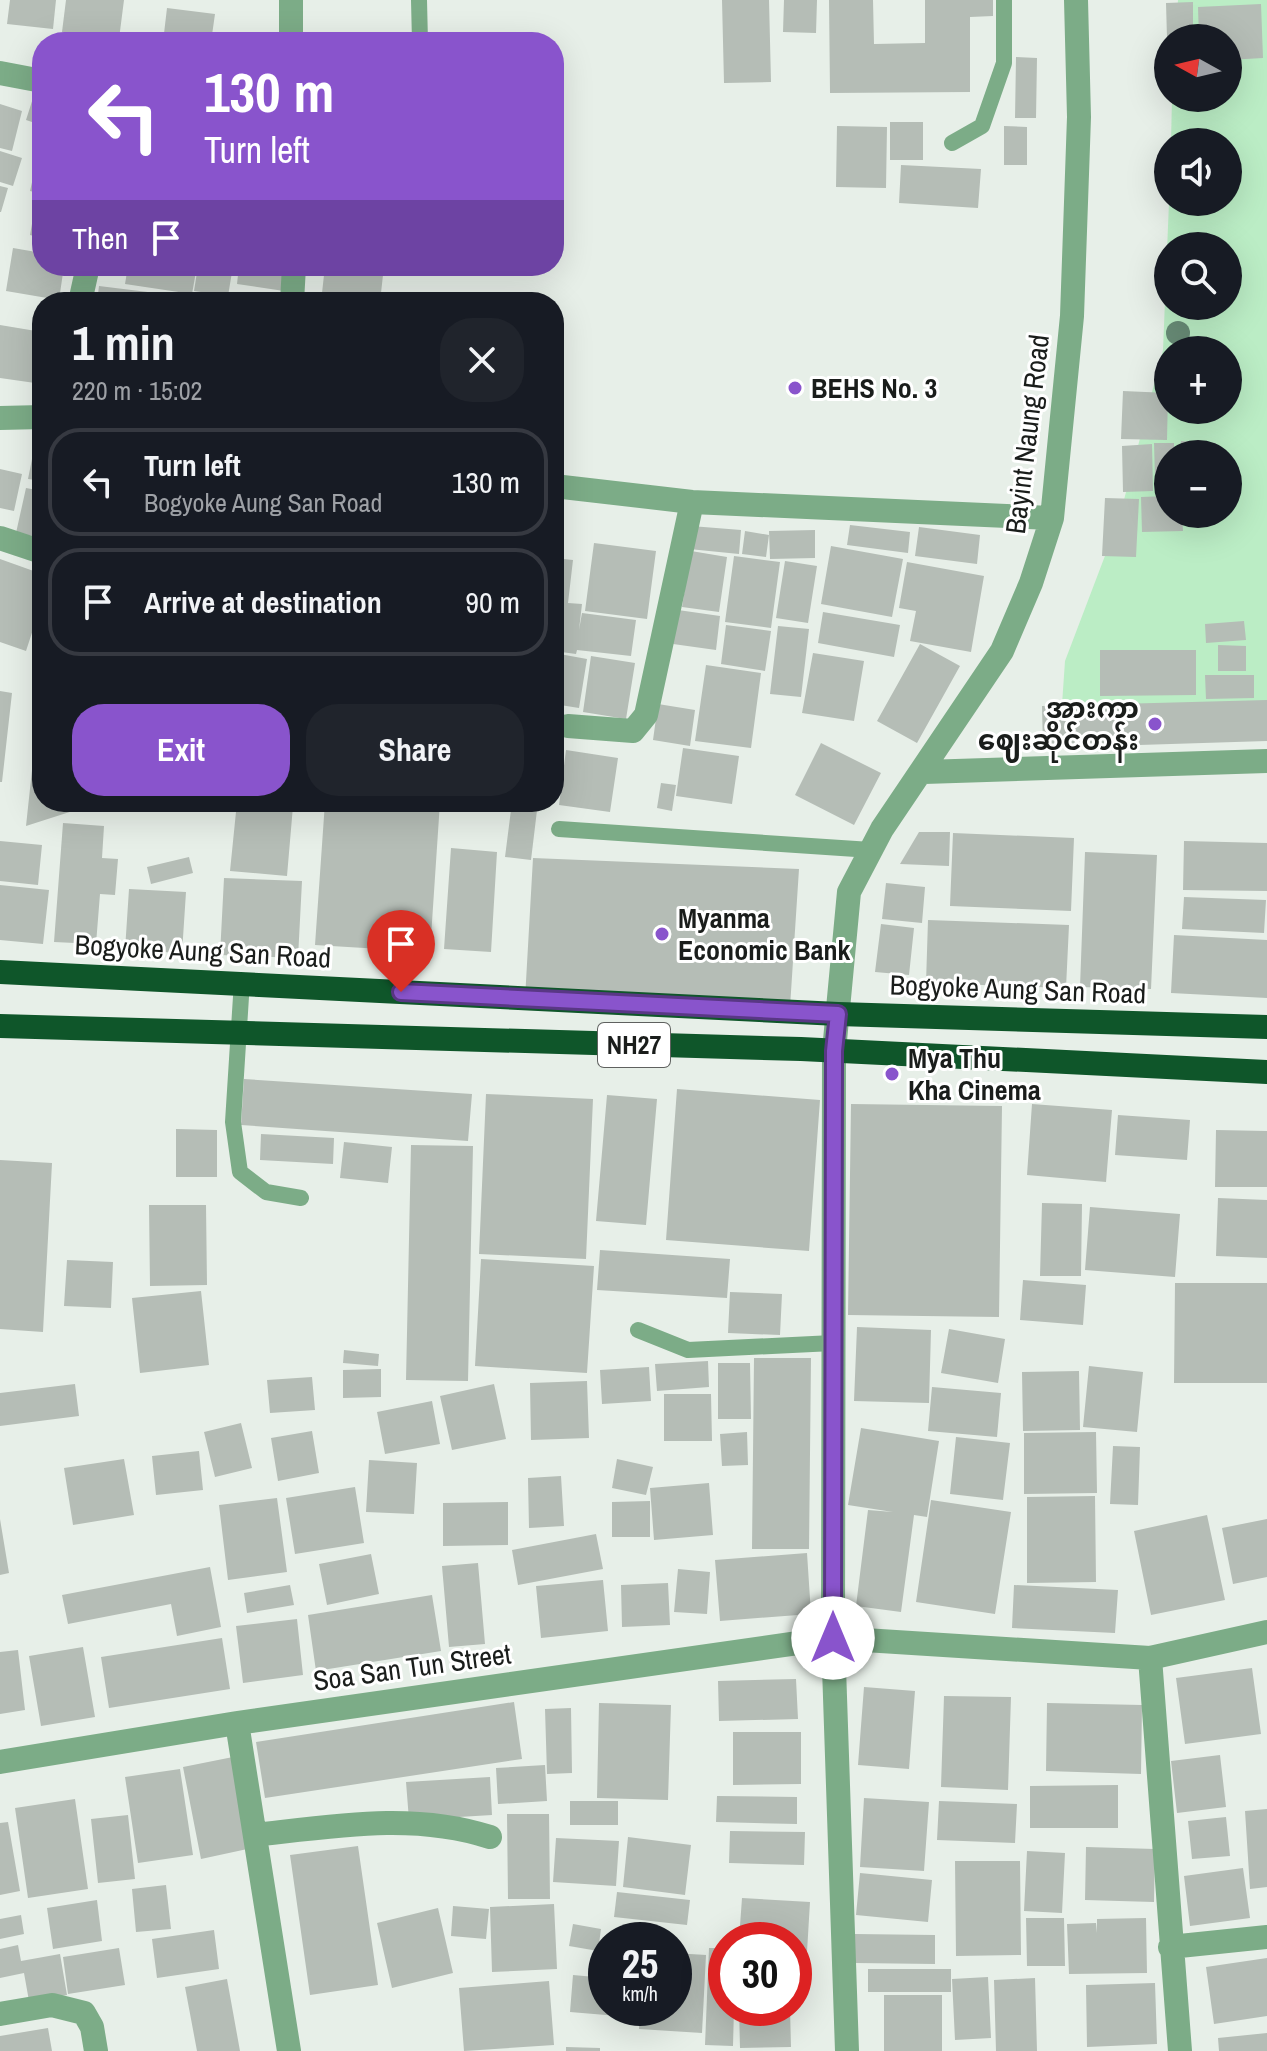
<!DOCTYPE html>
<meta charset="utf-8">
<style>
:root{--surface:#171b24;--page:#20242c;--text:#f1f3f6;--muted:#9ea1a6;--line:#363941;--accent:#8954cc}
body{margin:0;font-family:"Archivo Narrow","Noto Sans Myanmar",sans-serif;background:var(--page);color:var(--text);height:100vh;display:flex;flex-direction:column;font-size:30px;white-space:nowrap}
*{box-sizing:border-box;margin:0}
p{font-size:26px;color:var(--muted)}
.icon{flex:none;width:44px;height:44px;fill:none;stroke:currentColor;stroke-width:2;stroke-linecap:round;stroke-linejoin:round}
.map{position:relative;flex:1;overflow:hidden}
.sheet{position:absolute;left:32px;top:292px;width:532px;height:520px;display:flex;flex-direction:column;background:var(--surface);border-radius:32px;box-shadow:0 8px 32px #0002}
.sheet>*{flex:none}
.banner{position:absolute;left:32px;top:32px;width:532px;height:244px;border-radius:32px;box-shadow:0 8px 32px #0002;background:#8954cc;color:#fff;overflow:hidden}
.needle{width:52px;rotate:278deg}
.controls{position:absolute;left:1154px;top:24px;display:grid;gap:16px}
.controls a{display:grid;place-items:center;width:88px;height:88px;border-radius:50%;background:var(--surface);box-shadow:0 8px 32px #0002;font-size:40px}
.speed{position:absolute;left:588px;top:1922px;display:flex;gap:16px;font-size:40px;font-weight:700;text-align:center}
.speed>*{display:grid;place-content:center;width:104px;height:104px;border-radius:50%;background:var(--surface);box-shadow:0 8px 32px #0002;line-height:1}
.speed small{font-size:20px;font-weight:400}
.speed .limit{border:12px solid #d22;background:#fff;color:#111}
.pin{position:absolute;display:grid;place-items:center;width:68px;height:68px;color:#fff;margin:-82px -34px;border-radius:50% 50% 50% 0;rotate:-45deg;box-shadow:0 0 8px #0007}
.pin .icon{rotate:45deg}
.me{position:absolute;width:88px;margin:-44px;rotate:0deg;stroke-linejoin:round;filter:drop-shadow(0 0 6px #0008)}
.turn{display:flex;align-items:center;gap:28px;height:168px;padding:0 40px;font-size:36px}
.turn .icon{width:104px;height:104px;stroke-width:2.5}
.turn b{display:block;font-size:56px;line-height:68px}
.then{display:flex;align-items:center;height:76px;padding:0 40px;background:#0003;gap:16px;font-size:30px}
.round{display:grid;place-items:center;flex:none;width:84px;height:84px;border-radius:32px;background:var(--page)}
.overview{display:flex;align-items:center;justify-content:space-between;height:136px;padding:0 40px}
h1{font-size:48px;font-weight:700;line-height:60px}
.primary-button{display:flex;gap:16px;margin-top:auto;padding:16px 40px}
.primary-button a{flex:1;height:92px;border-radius:32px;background:var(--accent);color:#fff;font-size:32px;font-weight:700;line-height:92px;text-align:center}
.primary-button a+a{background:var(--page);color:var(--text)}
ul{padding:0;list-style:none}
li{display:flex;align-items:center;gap:24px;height:108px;margin:0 16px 12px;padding:0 24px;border:4px solid var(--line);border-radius:32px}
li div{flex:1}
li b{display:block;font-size:30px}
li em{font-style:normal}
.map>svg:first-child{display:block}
.green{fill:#bbedc5;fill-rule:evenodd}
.building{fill:#b5bdb6}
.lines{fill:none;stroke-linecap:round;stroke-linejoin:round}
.lane{stroke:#7cac87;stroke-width:16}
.street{stroke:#7cac87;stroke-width:24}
.highway{stroke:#0f562a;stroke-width:24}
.tree{fill:#688b76}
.route-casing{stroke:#593785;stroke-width:20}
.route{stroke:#8954cc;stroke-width:14}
.poi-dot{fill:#8954cc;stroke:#fff;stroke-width:3}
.labels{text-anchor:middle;stroke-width:6;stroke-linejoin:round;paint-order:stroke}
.shield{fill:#fff;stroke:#5f615f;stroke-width:2}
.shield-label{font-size:26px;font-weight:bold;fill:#1a1d1b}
.poi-label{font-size:28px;font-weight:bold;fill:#1a1d1b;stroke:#fff;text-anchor:start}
.street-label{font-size:28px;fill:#1a1d1b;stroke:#fff}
</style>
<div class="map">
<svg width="1267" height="2051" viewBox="0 0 1267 2051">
<rect width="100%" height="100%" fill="#e7efe8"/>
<!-- green -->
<path class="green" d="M1178 0H1267V709L1061 719 1065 661 1119 519 1163 350 1169 202H1228V142H1171L1172 98H1228V38H1175ZM1168 246H1228V306H1168ZM1168 350H1228V410H1168ZM1168 454H1228V514H1168Z"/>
<!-- building -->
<path class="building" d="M10 0H56L53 29 7 24Z
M66 0H124L119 39 62 32Z
M722 0H769L771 82 724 83Z
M784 0H817L816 33 783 32Z
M829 0H873L874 44 925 43V0H993V16L970 17V92L830 93Z
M1193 2V38H1167L1166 3Z
M1261 4 1263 58 1228 60V38H1199L1198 7Z
M167 8 215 14 211 42H163Z
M1016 57 1037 58 1036 118H1015Z
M33 98 42 101 41 125 26 120Z
M0 104 22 111 12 151 0 148Z
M890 122H923V160H890Z
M837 126 887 127 886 188 836 187Z
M1004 126 1027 127V165H1004Z
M41 143H42V194L30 191Z
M0 151 22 158 13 186 0 182Z
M901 165 981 169 978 208 899 203Z
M0 186 8 188 1 212H0Z
M37 196 42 197V238L30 235Z
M13 248 42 253V266H64L59 300 6 291Z
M128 266H197L192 294 125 284Z
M198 266H233L228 296 194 291Z
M239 266H287L284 291 237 284Z
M325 266H384L380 302H321Z
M99 286 156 293 155 302H97Z
M0 325 42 332V384L0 378Z
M1123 391 1168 393 1167 440 1121 439Z
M38 429 42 430V481L28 479Z
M1181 441 1216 443 1215 454H1180Z
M1154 443H1174V454H1168V477L1155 478Z
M1152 444 1153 491 1123 492 1122 446Z
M0 469 22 474 14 511 0 508Z
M26 488 42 491V538L16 533Z
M1168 496V514H1182L1183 531 1142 532 1141 497Z
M1105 498 1139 499 1136 557 1102 556Z
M1186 514H1214L1213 522 1185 520Z
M850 525 910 532 908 553 847 545Z
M691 526 741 530 739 554 689 549Z
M919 527 980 535 977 564 915 556Z
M815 530V558L770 559 769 531Z
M745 531 769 535 766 557 742 554Z
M594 543 656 551 647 619 585 611Z
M831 546 903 559 892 617 821 604Z
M691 551 727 557 719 612 682 607Z
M734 556 780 562 771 628 725 622Z
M554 558 573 560 568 603 582 604 579 630 582 613 636 620 631 656 577 650 576 654 554 651Z
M0 559 42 574V602L26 651 0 642Z
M785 561 817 566 808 623 776 618Z
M907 562 984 576 971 652 910 641 916 611 899 608Z
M678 610 720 616 716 650 673 644Z
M823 612 900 625 894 657 818 643Z
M1244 621 1246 640 1206 643 1205 624Z
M726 625 771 631 765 671 721 664Z
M778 626 809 629 801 697 770 694Z
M920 644 960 666 917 743 877 721Z
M1218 645 1246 646V671H1218Z
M1100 650H1196V695L1100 696Z
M554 653 587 659 579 708 554 704Z
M813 653 864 661 854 721 802 713Z
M591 656 635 663 626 719 583 712Z
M706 665 761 673 751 748 695 741Z
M1205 675H1254V698L1206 699Z
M0 691 12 693 2 782H0Z
M40 697H42V747L32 746Z
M1267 700V741L1043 748 1042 706Z
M658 704 695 710 690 746 653 740Z
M821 743 881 773 854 825 795 795Z
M683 748 739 756 732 804 676 796Z
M566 750 618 758 610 812 559 805Z
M32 770 42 771V802H79V809L26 826Z
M661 783 676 785 672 811 657 808Z
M165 802H206L205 810Z
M237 802 293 806 287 876 230 871Z
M325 802H440L430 952 315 945Z
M512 802H538L531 860 505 857Z
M63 823 104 826 102 858 118 859 115 895 100 894 96 944 54 942Z
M919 832H950L949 866 900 864Z
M953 833 1074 838 1071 911 950 906Z
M0 841 42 845 38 885 0 881Z
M1184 841 1267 843V891L1183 890Z
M451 848 497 852 491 952 444 949Z
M1085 852 1157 855 1151 989 1080 987Z
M189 857 193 873 151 884 147 867Z
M533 858 799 869 790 1007 525 999Z
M224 878 302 881 298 958 220 955Z
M886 883 925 887 922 923 882 919Z
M0 885 49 890 43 944 0 940Z
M129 889 186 892 182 953 125 950Z
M1184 897 1266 900 1264 933 1182 929Z
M928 920 1069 925 1066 988 926 983Z
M881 924 914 928 909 975 875 972Z
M1174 935 1267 940V998L1171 993Z
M244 1079 472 1094 468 1141 241 1125Z
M677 1089 820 1100 809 1251 666 1240Z
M486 1094 593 1099 586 1259 479 1254Z
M607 1095 657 1099 646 1225 596 1221Z
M851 1104 1002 1106 999 1317 848 1315Z
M1032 1104 1112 1110 1106 1182 1027 1175Z
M1118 1115 1190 1120 1187 1160 1115 1155Z
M176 1129 217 1130V1177H176Z
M1216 1130 1267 1131V1187H1215Z
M261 1134 334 1138 333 1164 260 1160Z
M344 1142 392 1147 388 1183 340 1178Z
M411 1145 473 1146 468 1381 406 1380Z
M0 1160 52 1163 43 1332 0 1329Z
M1218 1198 1267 1200V1258L1216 1256Z
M1042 1203 1082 1204 1081 1276H1040Z
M149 1205H206L207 1285 150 1286Z
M1090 1207 1180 1214 1175 1277 1085 1270Z
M600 1250 730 1259 727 1298 597 1290Z
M481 1259 594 1266 587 1373 475 1366Z
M67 1260 113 1262 111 1308 64 1306Z
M1023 1280 1086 1285 1083 1325 1020 1320Z
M1175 1283H1267V1383H1174Z
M201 1291 209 1365 140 1373 132 1298Z
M730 1292 782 1294 780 1335 728 1333Z
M857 1327 931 1330 929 1403 854 1401Z
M949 1329 1005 1339 998 1383 941 1373Z
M344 1350 379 1354 378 1366 343 1363Z
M754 1358H811L809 1549H752Z
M708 1361 709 1387 657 1391 655 1364Z
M718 1363H750L751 1419H718Z
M1089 1366 1143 1372 1137 1432 1083 1427Z
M649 1367 651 1401 602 1404 600 1370Z
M381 1369V1397L343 1398V1370Z
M1079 1371 1080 1430 1023 1431 1022 1372Z
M312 1377 315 1410 270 1413 267 1380Z
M587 1381 589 1438 531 1440 530 1383Z
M75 1384 79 1416 0 1426V1393Z
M494 1384 506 1439 452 1450 440 1396Z
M932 1387 1001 1393 997 1437 928 1431Z
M664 1394H711L712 1441H664Z
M432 1401 440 1444 385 1454 377 1412Z
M241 1423 252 1468 215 1477 204 1432Z
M861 1428 939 1441 927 1517 914 1515 901 1612 856 1606 868 1510 893 1512 848 1505Z
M312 1431 319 1473 278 1481 271 1438Z
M747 1432 748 1465 722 1466 720 1434Z
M1096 1432 1097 1493 1024 1494V1433Z
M956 1437 1010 1443 1003 1500 950 1494Z
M1113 1446 1140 1447 1138 1505 1110 1504Z
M199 1451 203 1490 156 1495 152 1456Z
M124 1459 134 1515 73 1525 64 1468Z
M617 1459 653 1467 646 1495 612 1488Z
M369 1460 417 1463 414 1514 366 1512Z
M561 1476 564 1526 529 1528 528 1478Z
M709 1483 713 1535 654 1540 650 1488Z
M355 1487 364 1543 295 1554 286 1498Z
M1095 1496 1096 1582 1027 1583V1497Z
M277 1498 287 1572 228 1580 219 1505Z
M931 1500 1011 1512 995 1614 916 1602Z
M650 1501V1537H612V1502Z
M508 1502V1545L443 1546V1503Z
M1207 1515 1225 1600 1151 1615 1134 1531Z
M0 1519 9 1573 0 1575Z
M1267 1519V1577L1233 1584 1222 1528Z
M596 1534 603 1569 518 1585 512 1550Z
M807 1553 811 1614 720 1621 715 1560Z
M371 1554 379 1594 327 1605 319 1564Z
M478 1563 485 1644 449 1647 442 1566Z
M210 1567 221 1627 177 1636 171 1604 68 1624 62 1595Z
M678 1569 710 1572 707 1614 674 1612Z
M603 1580 608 1631 541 1638 536 1586Z
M668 1583 670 1625 622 1627 621 1585Z
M290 1585 294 1605 247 1613 244 1593Z
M1014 1585 1118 1590 1115 1633 1012 1628Z
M432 1595 441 1651 316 1671 308 1615Z
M297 1619 303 1675 243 1683 236 1626Z
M222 1638 230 1689 109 1708 101 1657Z
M83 1647 95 1717 41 1726 29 1656Z
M18 1650 25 1710 0 1714V1652Z
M1252 1668 1261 1734 1185 1744 1176 1678Z
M796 1679 798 1719 719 1721 718 1681Z
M864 1687 915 1691 909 1769 858 1765Z
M944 1696 1011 1697 1008 1790 941 1787Z
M514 1702 522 1759 265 1798 256 1742Z
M599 1703 671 1705 668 1800 597 1798Z
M1047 1703 1142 1705 1141 1774 1046 1771Z
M571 1708 572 1773 547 1774 545 1709Z
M733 1732H801V1784L733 1785Z
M1220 1755 1226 1807 1177 1813 1171 1761Z
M233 1757 252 1848 201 1859 183 1767Z
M545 1765 547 1801 498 1804 496 1768Z
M180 1769 193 1855 138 1863 125 1777Z
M490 1777 492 1815 409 1820 406 1782Z
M1118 1785V1828H1030V1786Z
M717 1796 797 1797V1824L716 1822Z
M864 1798 929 1802 924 1871 860 1867Z
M75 1799 88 1889 28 1898 15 1808Z
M570 1801H618V1825H570Z
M939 1801 1017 1804 1015 1843 937 1840Z
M1267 1809V1887L1250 1889 1245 1811Z
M507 1814H549L550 1899H508Z
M128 1815 135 1879 98 1883 91 1819Z
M1226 1817 1230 1856 1192 1859 1188 1821Z
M8 1822 20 1891 0 1895V1823Z
M730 1831 805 1832 804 1865 729 1863Z
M628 1837 691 1845 685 1895 623 1887Z
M556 1838 619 1841 616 1886 553 1882Z
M358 1846 378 1985 310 1995 290 1855Z
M1086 1847 1155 1849 1154 1902 1085 1900Z
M1027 1851 1065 1853 1062 1913 1024 1911Z
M955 1861H1020L1021 1955 956 1956Z
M1243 1868 1250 1918 1190 1926 1184 1876Z
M860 1873 932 1880 928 1922 856 1915Z
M166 1885 171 1929 136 1932 132 1889Z
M617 1892 690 1900 687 1925 614 1917Z
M742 1898 810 1902 807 1952 794 1951V1940H739Z
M97 1900 102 1941 53 1949 47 1908Z
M554 1904 557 1969 492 1972 490 1907Z
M453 1906 489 1909 486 1939 451 1936Z
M438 1908 453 1973 392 1988 377 1923Z
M21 1915 24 1934 0 1939V1919Z
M1026 1918H1064L1065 1966H1027Z
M1146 1918 1147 1973 1069 1974 1067 1924 1096 1923 1097 1933V1919Z
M573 1924 601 1929 598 1951 569 1946Z
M214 1930 219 1969 157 1978 152 1939Z
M855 1934 935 1935V1964L855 1963Z
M18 1945 21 1961 60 1954 67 1995 29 2001 24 1973 0 1978V1949Z
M119 1948 125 1985 68 1994 63 1957Z
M709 1948H726V2008H734L733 2046 705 2045Z
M674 1953 706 1955 702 2033 639 2029 640 2008H674Z
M1267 1958V2016L1214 2024 1206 1967Z
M868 1969H951V1992H868Z
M573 1975 606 1978V2008H630V2017L570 2012Z
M988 1977 991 2038 955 2040 952 1979Z
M1035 1978 1037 2051H996L994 1980Z
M227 1979 240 2051H197L185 1987Z
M549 1981 554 2045 464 2051 459 1988Z
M1155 1983 1157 2044 1087 2047 1086 1985Z
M884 1995H942V2051H884Z
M739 2008H790L791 2047 740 2048Z
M48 2028 52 2051H0V2036Z
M1267 2033V2051H1219L1218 2038Z
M566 2047 600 2048V2051H566Z"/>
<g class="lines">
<!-- lane -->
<path class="lane" d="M419 0 420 42
M952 143 982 126 1004 63V0
M559 829 871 850
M242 981 233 1122 240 1172 266 1192 301 1198
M638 1330 688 1350 833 1343"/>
<!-- street -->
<path class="street" d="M291 0V42
M0 73 42 81
M80 302 88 266
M292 302 294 266
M0 418 42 417
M554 486 692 502 1052 518
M0 538 42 552
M568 726 633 731 646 715 692 502
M924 772 1267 761
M1150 1658 1180 2051
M237 1723 289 2051
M0 1762 237 1723 833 1638 1150 1658 1267 1632
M255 1835C334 1826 414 1812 490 1837
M1170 1947 1267 1937
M0 2014 52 2005 84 2013 92 2027 96 2051
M847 2051 833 1638 834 1051 849 892 882 829 1002 651 1031 583 1052 518 1072 316 1079 117 1076 0"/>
<!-- highway -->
<path class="highway" d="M0 972 838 1014 1267 1027
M0 1026 801 1049 1267 1072"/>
</g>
<!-- trees -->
<circle class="tree" cx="1178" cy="333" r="12"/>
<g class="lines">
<defs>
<path id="route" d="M401 992 838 1014 834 1051 833 1638"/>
</defs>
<!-- route casing -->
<use href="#route" class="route-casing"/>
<!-- route -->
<use href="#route" class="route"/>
</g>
<!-- markers -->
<g class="poi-dot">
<circle cx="795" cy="388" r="8"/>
<circle cx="1155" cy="724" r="8"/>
<circle cx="662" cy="934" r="8"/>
<circle cx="892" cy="1074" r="8"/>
</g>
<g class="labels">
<!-- shield labels -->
<rect class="shield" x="598" y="1023" width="72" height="44" rx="6"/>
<g class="shield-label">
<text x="634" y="1054">NH27</text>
</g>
<!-- poi labels -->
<g class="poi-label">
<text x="811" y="398">BEHS No. 3</text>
<text x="1139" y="718" text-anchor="end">အားကာ<tspan x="1139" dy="32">ဈေးဆိုင်တန်း</tspan></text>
<text x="678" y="928">Myanma<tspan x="678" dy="32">Economic Bank</tspan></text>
<text x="908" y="1068">Mya Thu<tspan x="908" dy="32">Kha Cinema</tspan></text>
</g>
<!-- street labels -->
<g class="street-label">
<text transform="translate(1027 434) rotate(-83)" y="10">Bayint Naung Road</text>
<text transform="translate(203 951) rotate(3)" y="10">Bogyoke Aung San Road</text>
<text transform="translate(1018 989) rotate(2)" y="10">Bogyoke Aung San Road</text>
<text transform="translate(412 1667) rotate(-8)" y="10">Soa San Tun Street</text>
</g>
</g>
</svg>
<div class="controls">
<a><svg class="needle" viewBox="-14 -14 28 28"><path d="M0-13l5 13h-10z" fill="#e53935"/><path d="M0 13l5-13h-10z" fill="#9ea1a6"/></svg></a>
<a><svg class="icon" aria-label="sound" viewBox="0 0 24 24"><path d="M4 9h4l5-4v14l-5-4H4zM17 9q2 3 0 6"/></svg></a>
<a><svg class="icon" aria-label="search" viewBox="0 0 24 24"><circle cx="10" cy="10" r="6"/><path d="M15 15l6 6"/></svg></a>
<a>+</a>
<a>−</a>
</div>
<div class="speed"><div>25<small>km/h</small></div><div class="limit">30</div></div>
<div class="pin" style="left:401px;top:992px;background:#d93025"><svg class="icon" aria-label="arrive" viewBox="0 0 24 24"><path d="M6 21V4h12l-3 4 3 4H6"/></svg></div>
<svg class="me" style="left:833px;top:1638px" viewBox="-20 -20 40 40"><circle r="19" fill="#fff"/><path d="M0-13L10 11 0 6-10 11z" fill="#8954cc"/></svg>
<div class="banner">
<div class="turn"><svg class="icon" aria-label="left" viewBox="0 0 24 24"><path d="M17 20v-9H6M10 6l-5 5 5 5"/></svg><div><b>130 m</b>Turn left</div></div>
<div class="then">Then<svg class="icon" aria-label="arrive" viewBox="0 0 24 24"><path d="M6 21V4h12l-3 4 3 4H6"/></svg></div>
</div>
<section class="sheet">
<div class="overview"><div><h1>1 min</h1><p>220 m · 15:02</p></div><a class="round"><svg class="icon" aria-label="close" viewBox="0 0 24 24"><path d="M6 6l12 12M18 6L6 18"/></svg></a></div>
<ul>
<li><svg class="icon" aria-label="left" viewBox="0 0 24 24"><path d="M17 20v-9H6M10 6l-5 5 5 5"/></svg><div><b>Turn left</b><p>Bogyoke Aung San Road</p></div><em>130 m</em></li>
<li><svg class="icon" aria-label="arrive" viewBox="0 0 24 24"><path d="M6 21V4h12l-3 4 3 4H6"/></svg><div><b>Arrive at destination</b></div><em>90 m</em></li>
</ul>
<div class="primary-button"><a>Exit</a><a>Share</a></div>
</section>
</div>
